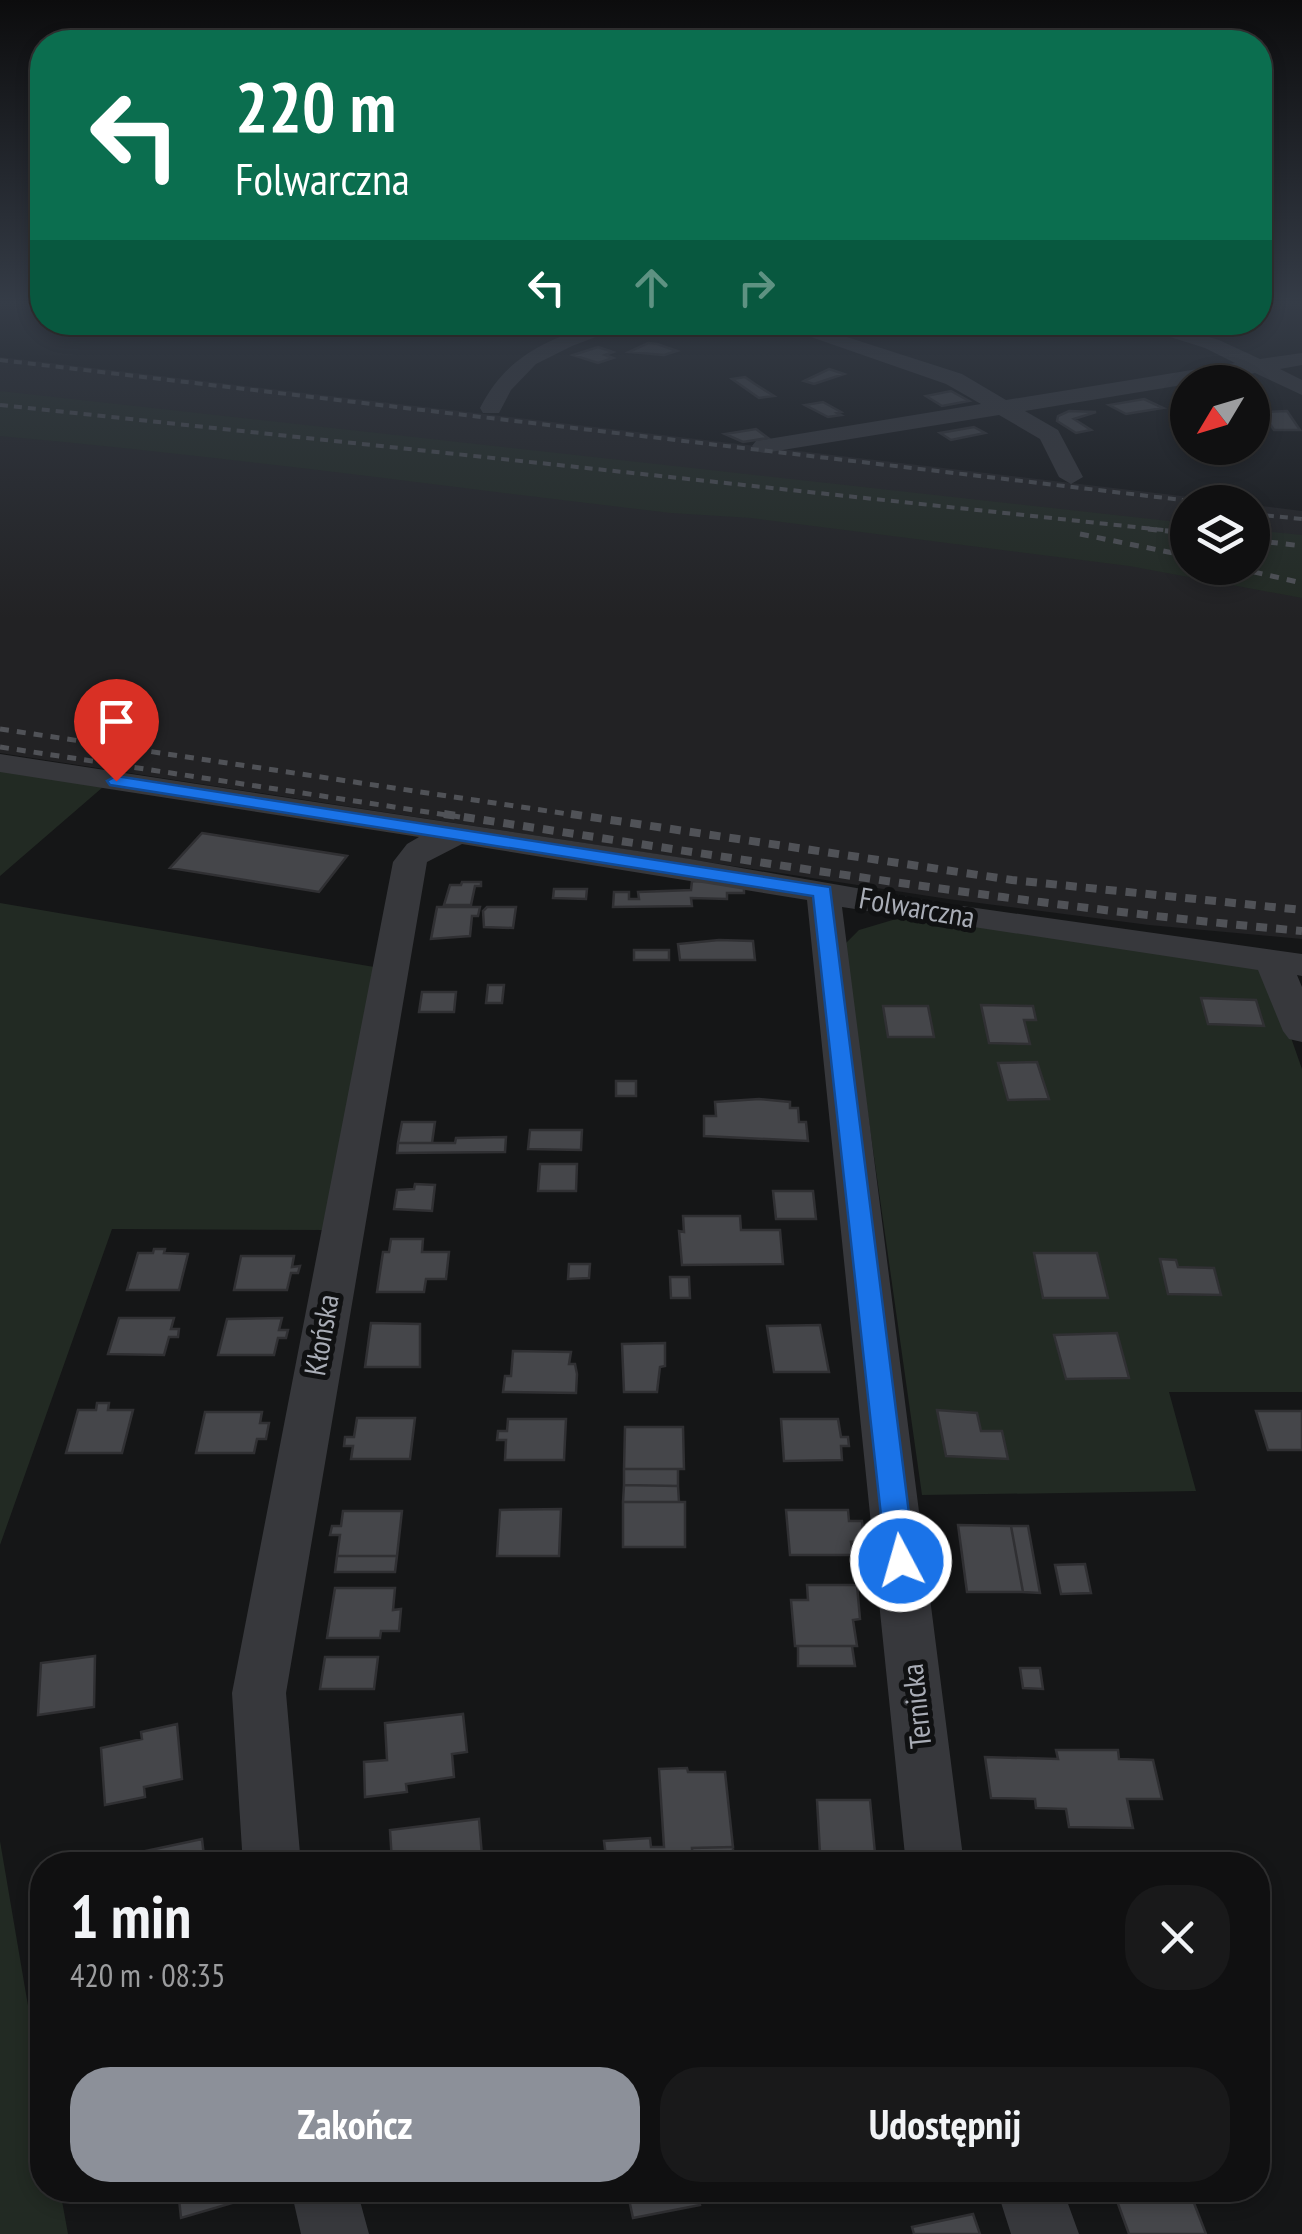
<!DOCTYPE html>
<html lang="pl">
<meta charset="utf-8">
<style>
:root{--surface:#101011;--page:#19191a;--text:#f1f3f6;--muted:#9c9d9f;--line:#303031;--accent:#8c9099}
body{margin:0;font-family:"PT Sans Narrow",sans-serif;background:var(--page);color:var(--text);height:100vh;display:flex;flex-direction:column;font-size:38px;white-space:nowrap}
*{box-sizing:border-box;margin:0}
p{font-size:32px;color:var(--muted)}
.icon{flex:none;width:55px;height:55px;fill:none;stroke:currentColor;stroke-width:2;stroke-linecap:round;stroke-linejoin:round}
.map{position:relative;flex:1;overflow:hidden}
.panel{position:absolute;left:30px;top:1852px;width:1240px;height:350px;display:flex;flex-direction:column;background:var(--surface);border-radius:40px;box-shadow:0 5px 15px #0003,0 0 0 2px var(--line)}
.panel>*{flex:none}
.banner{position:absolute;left:30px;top:30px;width:1242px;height:305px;border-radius:40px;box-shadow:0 5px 15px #0003,0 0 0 2px var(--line);background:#0b6e4f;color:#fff;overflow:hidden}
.needle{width:65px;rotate:232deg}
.buttons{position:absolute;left:1170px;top:365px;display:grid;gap:20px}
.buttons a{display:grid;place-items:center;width:100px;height:100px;border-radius:50%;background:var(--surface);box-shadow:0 5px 15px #0003,0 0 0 2px var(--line);font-size:50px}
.pin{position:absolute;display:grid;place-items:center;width:85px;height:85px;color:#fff;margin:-102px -42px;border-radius:50% 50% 50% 0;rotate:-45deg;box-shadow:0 0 10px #0007}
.pin .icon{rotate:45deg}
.me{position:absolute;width:110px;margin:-55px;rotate:354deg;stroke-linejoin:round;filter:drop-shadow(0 0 8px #0008)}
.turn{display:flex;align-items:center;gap:35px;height:210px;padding:0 40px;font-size:45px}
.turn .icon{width:130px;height:130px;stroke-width:2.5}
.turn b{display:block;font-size:70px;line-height:85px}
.lanes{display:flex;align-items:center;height:95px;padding:0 40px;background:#0003;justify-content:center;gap:50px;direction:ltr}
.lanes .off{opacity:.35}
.round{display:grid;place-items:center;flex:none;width:105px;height:105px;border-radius:40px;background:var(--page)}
.headline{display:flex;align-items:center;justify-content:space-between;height:170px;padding:0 40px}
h1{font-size:60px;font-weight:600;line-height:75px}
.action{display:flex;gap:20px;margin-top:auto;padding:20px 40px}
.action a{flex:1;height:115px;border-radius:40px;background:var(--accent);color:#fff;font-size:40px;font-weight:600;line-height:115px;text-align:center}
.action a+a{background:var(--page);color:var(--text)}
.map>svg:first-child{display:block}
.built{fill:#222224}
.green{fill:#222a23}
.building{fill:#45464a;stroke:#303033;stroke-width:2.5}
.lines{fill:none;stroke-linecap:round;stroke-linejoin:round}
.minor{fill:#37383c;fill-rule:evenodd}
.rail-far2{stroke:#505257;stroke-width:4;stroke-dasharray:8 6;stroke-linecap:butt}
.rail-far1{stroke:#505257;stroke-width:5;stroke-dasharray:9 8;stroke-linecap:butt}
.rail{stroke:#505257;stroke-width:8;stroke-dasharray:11 9;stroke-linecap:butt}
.route{fill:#1a73e8;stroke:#114b97;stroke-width:2.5}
.labels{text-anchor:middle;stroke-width:10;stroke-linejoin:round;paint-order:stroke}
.street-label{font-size:30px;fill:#a9adb6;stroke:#101112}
</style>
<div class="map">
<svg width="1302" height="2234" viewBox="0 0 1302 2234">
<rect width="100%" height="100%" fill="#151617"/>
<!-- built -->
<path class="built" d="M0 357 1232 502H1188V568H1252L1253 505 1302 511V939L1149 925 948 899 0 753Z"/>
<!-- green -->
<path class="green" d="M0 391 1187 523 1188 568H1252L1253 530 1302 535V598L1129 566 751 518 671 513C447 487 223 456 0 436Z
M0 771 103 787 0 876Z
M0 903 380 968 330 1230 112 1229 0 1545Z
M896 919 987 926 1252 965 1270 978 1302 1069V1392H1169L1196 1491 922 1495 844 945 859 930Z
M0 1841 42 2088V2190H60L68 2234H0Z"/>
<!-- building -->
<path class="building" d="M845 322H859L868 325 845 333 828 328Z
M648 343 657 344 677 351 664 355 629 352Z
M598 347 613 352 605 355 613 358 598 363 573 355Z
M829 369 844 374 814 384 804 381Z
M745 377 755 384 774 396 759 398 732 379Z
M951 391 969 401 942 406 926 396Z
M1144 399 1163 408 1126 414 1109 405Z
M823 402 841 412 837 413 841 415 828 417 805 405Z
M1069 411 1096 412 1074 419 1091 430 1076 433 1057 421 1058 416Z
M1287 411 1300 430H1274L1262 412Z
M974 427 985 433 951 440 940 433Z
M756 429 768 438 743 442 725 434Z
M202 833 347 856 319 892 170 868Z
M692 881 744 882V893H727V899L691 898 692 906 613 907 614 892H629V899H639L638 892 691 890Z
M462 882H481V886H475L471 905H444L450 885H461Z
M554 889H587L586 899 553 898Z
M437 907H480L478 916H472L470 936 431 939Z
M487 907H516L513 928 484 927 483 911Z
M719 940 753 941 755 960H680L678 944Z
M634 950H669V960H634Z
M488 985H504L502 1003H486Z
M422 992H456L454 1012H419Z
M1201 998 1256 1000 1264 1026 1208 1024Z
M981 1005 1033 1006 1036 1020H1024L1030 1044 989 1043Z
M883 1006H928L934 1037H888Z
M1037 1062 1049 1099 1008 1100 998 1063Z
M616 1081H636V1096H616Z
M759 1099 790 1102V1108H798L799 1122H806L808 1141 704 1136V1116H716L715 1102Z
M402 1122H435L432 1143H398Z
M530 1130H582L581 1150 528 1149Z
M506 1137 505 1152 397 1153 398 1143H455L456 1138Z
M540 1164H577L576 1191H538Z
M415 1184 435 1185 432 1211 394 1209 397 1190 414 1189Z
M773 1191H813L816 1219H776Z
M683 1216H740L741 1230H780L783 1264 682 1265 679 1231 684 1232Z
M391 1239H423L422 1252H449L446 1279H426L424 1292H377L383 1252H389Z
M154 1249H165L164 1253 188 1254 179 1290H127L138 1253H153Z
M1034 1253H1097L1108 1298H1043Z
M241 1256H294L292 1267 300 1266 298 1273H291L287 1290H234Z
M1160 1259 1176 1260 1178 1267 1214 1268 1221 1295 1168 1294Z
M569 1264H590L589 1278 568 1279Z
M670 1277H689L690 1298H671Z
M119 1318H174L171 1329H179L178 1337H169L164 1355 108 1354Z
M282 1318 279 1330H288L286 1338H278L274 1355H218L227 1319Z
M371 1323 420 1324V1367H365Z
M820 1325 829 1372H774L767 1326Z
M1117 1333 1129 1378 1066 1379 1054 1335Z
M665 1343V1366L660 1367 657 1392H624L622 1344Z
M513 1351 571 1352 569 1364H575L577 1374 576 1393 503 1392 505 1376H511Z
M97 1403H109L108 1410H133L122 1453H66L78 1410H96Z
M937 1410 977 1413 981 1431H1002L1008 1459 946 1456Z
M1256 1411H1302V1450H1268Z
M205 1412H262L260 1423H269L266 1439H257L254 1453H196Z
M357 1418H415L410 1459H351L353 1446H344L345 1437H354Z
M508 1419H566L564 1460H505L506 1440H497L498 1431H507Z
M781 1419H838L841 1437H848L849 1446H841L842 1460 784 1461Z
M625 1427H683L684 1469H624Z
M624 1469H678V1486L624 1485Z
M624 1485 678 1486 679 1502H623Z
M623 1502H685V1547H623Z
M561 1509 559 1556H497L500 1510Z
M786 1510H848L849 1521H862L864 1541 851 1542 853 1555H790Z
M343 1511H402L397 1556H337L340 1535H330L332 1526H341Z
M958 1525 1011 1526 1023 1592H967Z
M1011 1526H1028L1040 1593 1023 1592Z
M337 1556H397L395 1572H335Z
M1085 1564 1091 1593 1061 1594 1055 1565Z
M807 1585H857L860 1619 853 1620 857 1646H795L791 1600H808Z
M335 1588H395L393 1610 401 1609 399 1631H381L380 1638H327Z
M798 1646H852L855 1666H798Z
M95 1656 94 1707 38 1715 41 1663Z
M325 1657H378L374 1689H320Z
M1020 1668H1040L1043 1689 1023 1688Z
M463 1714 467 1752 452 1754 454 1777 406 1784 407 1792 365 1797 364 1762 387 1760 385 1723Z
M177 1724 182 1779 144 1787 145 1797 105 1805 101 1748 142 1739 141 1732Z
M1056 1750H1118L1119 1759 1153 1760 1162 1799H1127L1133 1828 1069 1827 1066 1809 1036 1808 1035 1799 991 1798 985 1757 1058 1759Z
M687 1768 688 1772H725L733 1847 692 1848 693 1865H607L604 1841 650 1838 651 1847H664L659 1769Z
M817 1800H870L875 1853H820Z
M479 1819 482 1856 475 1857 476 1865H372L392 1862 390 1830Z
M202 1839 205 1865H123L122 1856Z
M733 1847V1865H693L692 1848Z
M1149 1852H1190L1193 1865H1152Z
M178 2190H248L249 2198 181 2218Z
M627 2190H697L700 2205 633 2218Z
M1113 2190H1189L1206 2234H1129Z
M973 2214 980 2234H914L912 2227Z"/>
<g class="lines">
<!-- minor -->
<path class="minor" d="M602 322H635L572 346 536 364 511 390 499 413H483L480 408C506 356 548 339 602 322Z
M768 322H800L962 374 1006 400 1235 363 1205 348 1123 322H1158L1219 340 1260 359 1302 353V365L1280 369 1302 380V395L1255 373 1025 411 1058 430 1083 477 1071 484 1059 477 1040 439 999 415 764 453 756 451 752 446 756 441 981 404 946 384Z
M0 754 690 859 948 904 1302 954V976L1297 975 1302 987V1042L1289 1039 1283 1031 1258 970 842 907 964 1865H906L807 900 462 844 427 862 286 1693 301 1865H243L232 1693 393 862 407 844 419 837 0 772Z
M291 2190H357L369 2234H301Z
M997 2190H1063L1079 2234H1011Z"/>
<!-- rail-far2 -->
<path class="rail-far2" d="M0 360 1199 502
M0 405 1172 531
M1252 514 1302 519"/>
<!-- rail-far1 -->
<path class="rail-far1" d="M1148 529 1188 533
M1080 534 1188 556
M1252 540 1302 546
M1237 568 1302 583
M0 729 588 817
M0 747 460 817"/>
<!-- rail -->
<path class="rail" d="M444 814C729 857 1014 905 1302 931
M571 814 1012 880 1302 910"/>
</g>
<!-- sky -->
<linearGradient id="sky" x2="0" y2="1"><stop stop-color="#0c0c0d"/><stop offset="0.49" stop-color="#353c47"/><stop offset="1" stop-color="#353c47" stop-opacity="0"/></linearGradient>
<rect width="1302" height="619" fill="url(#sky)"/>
<!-- route -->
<path class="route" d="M116 776 830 887 915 1561 911 1569 901 1573 891 1569 886 1561 813 896 110 785 107 781Z"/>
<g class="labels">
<!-- street labels -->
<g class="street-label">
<text transform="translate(917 908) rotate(10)" y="10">Folwarczna</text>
<text transform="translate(322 1335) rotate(-80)" y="10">Kłońska</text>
<text transform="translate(917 1706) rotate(-96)" y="10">Ternicka</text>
</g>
</g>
</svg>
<div class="buttons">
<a><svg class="needle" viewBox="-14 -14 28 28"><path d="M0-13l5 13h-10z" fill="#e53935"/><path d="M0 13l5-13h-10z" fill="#9c9d9f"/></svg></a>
<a><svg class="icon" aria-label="layers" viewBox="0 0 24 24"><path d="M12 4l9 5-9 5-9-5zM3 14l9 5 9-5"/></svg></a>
</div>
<div class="pin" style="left:116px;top:781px;background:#d93025"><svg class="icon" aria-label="arrive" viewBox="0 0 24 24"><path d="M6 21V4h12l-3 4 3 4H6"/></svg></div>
<svg class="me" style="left:901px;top:1561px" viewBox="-20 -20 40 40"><circle r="17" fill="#1a73e8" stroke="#fff" stroke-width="3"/><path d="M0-11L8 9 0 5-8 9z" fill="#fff"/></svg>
<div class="banner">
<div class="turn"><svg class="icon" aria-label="left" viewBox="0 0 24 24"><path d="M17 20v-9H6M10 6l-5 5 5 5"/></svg><div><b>220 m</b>Folwarczna</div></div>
<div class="lanes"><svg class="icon" aria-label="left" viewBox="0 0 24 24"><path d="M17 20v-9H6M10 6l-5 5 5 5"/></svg><svg class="icon off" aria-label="ahead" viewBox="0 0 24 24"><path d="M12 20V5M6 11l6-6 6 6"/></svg><svg class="icon off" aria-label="right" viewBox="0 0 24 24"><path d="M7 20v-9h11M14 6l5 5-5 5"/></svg></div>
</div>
<section class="panel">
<div class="headline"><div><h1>1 min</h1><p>420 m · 08:35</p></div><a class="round"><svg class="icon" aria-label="close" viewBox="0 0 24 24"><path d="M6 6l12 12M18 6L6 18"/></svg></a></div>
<div class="action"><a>Zakończ</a><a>Udostępnij</a></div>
</section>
</div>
